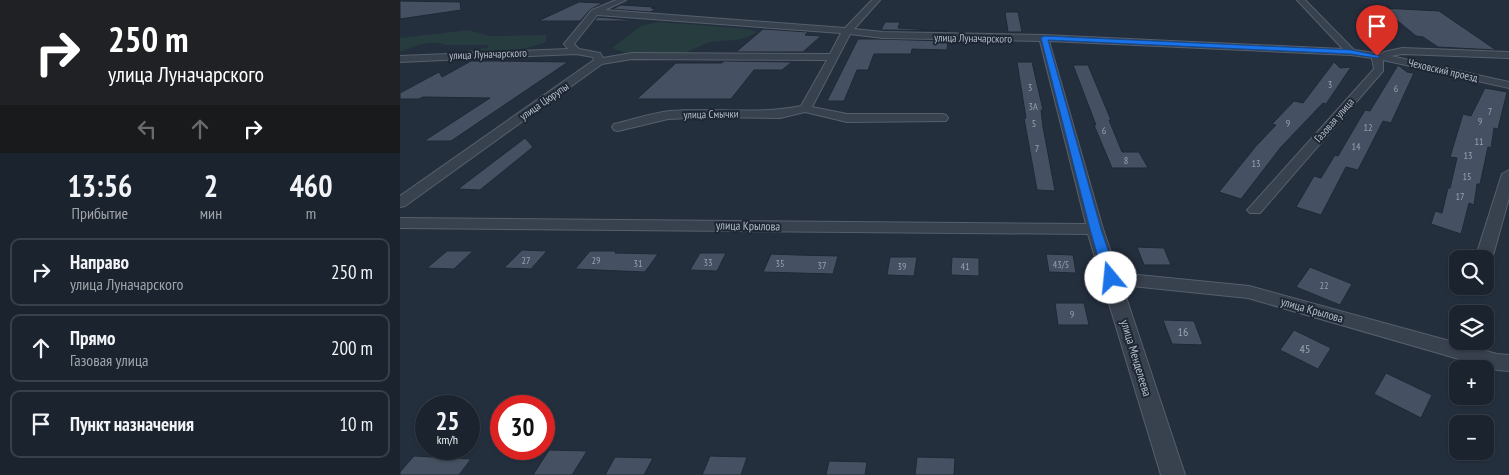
<!DOCTYPE html>
<html lang="ru">
<meta charset="utf-8">
<style>
:root{--surface:#1b232e;--page:#282f3a;--text:#f1f3f6;--muted:#a0a4aa;--line:#39404a}
body{margin:0;font-family:"PT Sans Narrow",sans-serif;background:var(--page);color:var(--text);height:100vh;display:flex;flex-direction:column;font-size:19px;white-space:nowrap}
*{box-sizing:border-box;margin:0}
p{font-size:16px;color:var(--muted)}
.icon{flex:none;width:28px;height:28px;fill:none;stroke:currentColor;stroke-width:2;stroke-linecap:round;stroke-linejoin:round}
.map{position:relative;flex:1;overflow:hidden}
.sheet{display:flex;flex-direction:column;background:var(--surface);width:400px}
.sheet>*{flex:none}
.top-card{background:#202124;color:#fff;overflow:hidden}
.buttons{position:absolute;left:1049px;top:250px;display:grid;gap:10px}
.buttons a{display:grid;place-items:center;width:45px;height:45px;border-radius:10px;background:var(--surface);box-shadow:0 1px 4px #0004,0 0 0 1px var(--line);font-size:25px}
.speed{position:absolute;left:15px;top:395px;display:flex;gap:10px;font-size:25px;font-weight:700;text-align:center}
.speed>*{display:grid;place-content:center;width:65px;height:65px;border-radius:50%;background:var(--surface);box-shadow:0 1px 4px #0004,0 0 0 1px var(--line);line-height:1}
.speed small{font-size:12px;font-weight:400}
.speed .limit{border:8px solid #d22;background:#fff;color:#111}
.pin{position:absolute;display:grid;place-items:center;width:42px;height:42px;color:#fff;margin:-51px -21px;border-radius:50% 50% 50% 0;rotate:-45deg;box-shadow:0 0 5px #0007}
.pin .icon{rotate:45deg}
.me{position:absolute;width:55px;margin:-28px;rotate:343deg;stroke-linejoin:round;filter:drop-shadow(0 0 4px #0008)}
.turn{display:flex;align-items:center;gap:18px;height:105px;padding:0 25px;font-size:22px}
.turn .icon{width:65px;height:65px;stroke-width:2.5}
.turn b{display:block;font-size:35px;line-height:42px}
.lanes{display:flex;align-items:center;height:48px;padding:0 25px;background:#0003;justify-content:center;gap:25px;direction:ltr}
.lanes .off{opacity:.35}
.eta{display:flex;justify-content:space-evenly;align-items:center;height:85px;text-align:center}
.eta b{font-size:30px;font-weight:800;line-height:35px}
ul{padding:0;list-style:none}
li{display:flex;align-items:center;gap:15px;height:68px;margin:0 10px 8px;padding:0 15px;border:2px solid var(--line);border-radius:10px}
li div{flex:1}
li b{display:block;font-size:19px}
li em{font-style:normal}
main{display:flex;flex:1;min-height:0}
.map>svg:first-child{display:block}
.green{fill:#263c3f}
.building{fill:#455162;stroke:#1f2835}
.lines{fill:none;stroke-linecap:round;stroke-linejoin:round}
.minor-casing{stroke:#565f6c;stroke-width:2}
.minor{fill:#38414e;fill-rule:evenodd}
.route{fill:#1a73e8;stroke:#114b97}
.labels{text-anchor:middle;stroke-width:4;stroke-linejoin:round;paint-order:stroke}
.number-label{font-size:10px;fill:#98a1af}
.far-street-label{font-size:11px;fill:#b4bcc9;stroke:#1d2633}
.street-label{font-size:12px;fill:#b4bcc9;stroke:#1d2633}
.near-number-label{font-size:12px;fill:#98a1af}
</style>
<main>
<section class="sheet">
<div class="top-card">
<div class="turn"><svg class="icon" aria-label="right" viewBox="0 0 24 24"><path d="M7 20v-9h11M14 6l5 5-5 5"/></svg><div><b>250 m</b>улица Луначарского</div></div>
<div class="lanes"><svg class="icon off" aria-label="left" viewBox="0 0 24 24"><path d="M17 20v-9H6M10 6l-5 5 5 5"/></svg><svg class="icon off" aria-label="ahead" viewBox="0 0 24 24"><path d="M12 20V5M6 11l6-6 6 6"/></svg><svg class="icon" aria-label="right" viewBox="0 0 24 24"><path d="M7 20v-9h11M14 6l5 5-5 5"/></svg></div>
</div>
<div class="eta">
<div><b>13:56</b><p>Прибытие</p></div>
<div><b>2</b><p>мин</p></div>
<div><b>460</b><p>m</p></div>
</div>
<ul>
<li><svg class="icon" aria-label="right" viewBox="0 0 24 24"><path d="M7 20v-9h11M14 6l5 5-5 5"/></svg><div><b>Направо</b><p>улица Луначарского</p></div><em>250 m</em></li>
<li><svg class="icon" aria-label="ahead" viewBox="0 0 24 24"><path d="M12 20V5M6 11l6-6 6 6"/></svg><div><b>Прямо</b><p>Газовая улица</p></div><em>200 m</em></li>
<li><svg class="icon" aria-label="arrive" viewBox="0 0 24 24"><path d="M6 21V4h12l-3 4 3 4H6"/></svg><div><b>Пункт назначения</b></div><em>10 m</em></li>
</ul>
</section>
<div class="map">
<svg width="1109" height="475" viewBox="0 0 1109 475">
<rect width="100%" height="100%" fill="#242f3e"/>
<!-- green -->
<path class="green" d="M259 22 348 29 357 32C339 43 331 39 312 42 301 44 291 52 280 54 261 57 229 56 212 48L241 26Z
M68 30 90 36 146 35V42C121 51 93 53 67 52L68 50 87 48 89 45H45C33 38 12 47 0 52V38Z"/>
<!-- building -->
<path class="building" d="M0 1 60 2 61 10 0 19Z
M179 2 203 3 191 9 180 21H138Z
M221 5 255 7 251 8 256 9 250 12 212 9Z
M982 8 1039 11 1096 50 1038 47 1023 37 1016 36Z
M605 12H618L622 32H608Z
M198 17 233 20 229 21H194Z
M485 22H500L498 28 549 31 481 30Z
M363 29 408 32 405 35 421 36 403 52H336Z
M458 39H476L548 41 547 50 512 49 511 54H474L468 70H457L444 101H427Z
M71 61H98L168 62 51 141H24L90 98 23 97 19 99H0V93L39 72 42 77Z
M324 61 392 62 382 70H354L331 99H237L276 63H322Z
M617 62H632L643 110H641L643 127 655 191 637 190 624 118H626Z
M934 62 940 68 951 67 926 104 923 103 881 147 841 199 819 192 856 146 876 125 872 124 894 101 903 103Z
M673 65H688L711 120H709L722 152H739L748 168H712L694 125H696Z
M998 65 1007 72 1014 73 991 123 983 121 958 170 946 167 921 215 896 207 914 176 921 178 935 155 938 156 965 110 970 111Z
M1085 88 1107 92 1098 129 1094 128 1091 148 1088 147 1080 184H1077L1074 205 1069 203 1061 234 1031 224 1035 211 1042 213 1048 188H1050L1057 158 1050 157 1063 114 1071 116Z
M125 138 133 147 80 190 58 189Z
M737 247 764 248 771 265H744Z
M122 250 147 251 131 269 104 268Z
M47 251H73L54 269 27 268Z
M190 251H216L215 253 258 254 245 272 175 269Z
M300 253H326L317 271 290 270Z
M371 254 397 255 438 256 433 274 363 272Z
M646 254 673 255 676 273 649 272Z
M490 257H517L514 276 487 275Z
M552 257 579 258V276L551 275Z
M910 267 952 284 940 305 896 287Z
M655 303H684L689 325H658Z
M763 320 794 321 803 345 772 344Z
M894 330 931 348 918 369 880 350Z
M986 373 1032 395 1021 418 974 394Z
M149 450 187 451 172 475H133Z
M14 456 71 459 59 475H0V472Z
M310 456 347 457 341 475H302Z
M215 457 253 458 244 475H205Z
M517 457 555 458 554 475H515Z
M429 461 467 462 465 475H426Z"/>
<g class="lines">
<defs>
<path id="minor" d="M216 0H226L205 10 445 28 472 0H480L454 29 483 32 644 35 943 49 897 0H905L954 50 982 54 984 52 1002 48 1109 52V58L1002 54 991 56 1109 82V88L983 60V71L860 213H850L847 210 850 207 974 69 972 58 951 55 649 41 703 229 718 273 849 286 1097 354 1109 355V371L1097 370 848 298 722 285 785 475H761L688 234 0 228V218L686 224 640 41 483 38 450 34 412 107 447 114H542L546 115 548 118 546 121 447 122 405 112 380 118 313 117 268 119 218 131 214 130 212 127 214 124C232 120 251 113 270 111 313 107 358 115 401 106L427 60 232 59 202 64 5 206 0 207V196L194 60 193 57 176 54 0 62V56L168 49 164 44 192 10ZM197 15 441 33 430 54 232 53 203 58 200 53 179 49 174 44Z
M1109 170V198L1092 259 1089 263 1085 264V259H1075L1102 174Z"/>
</defs>
<!-- minor casing -->
<use href="#minor" class="minor-casing"/>
<!-- minor -->
<use href="#minor" class="minor"/>
</g>
<!-- route -->
<path class="route" d="M644 36 951 50 980 56 977 58 951 54 648 40 701 229 717 278 711 282 704 278 690 229 641 38Z"/>
<g class="labels">
<!-- number labels -->
<g class="number-label">
<text x="930" y="88">3</text>
<text x="630" y="91">3</text>
<text x="996" y="92">6</text>
<text x="633" y="110">3А</text>
<text x="1090" y="115">7</text>
<text x="1080" y="125">9</text>
<text x="634" y="127">5</text>
<text x="888" y="127">9</text>
<text x="968" y="131">12</text>
<text x="704" y="134">6</text>
<text x="1079" y="145">11</text>
<text x="956" y="150">14</text>
<text x="637" y="152">7</text>
<text x="1068" y="159">13</text>
<text x="726" y="164">8</text>
<text x="856" y="167">13</text>
<text x="1067" y="180">15</text>
<text x="1060" y="200">17</text>
<text x="126" y="264">27</text>
<text x="196" y="264">29</text>
<text x="308" y="266">33</text>
<text x="238" y="267">31</text>
<text x="380" y="267">35</text>
<text x="661" y="268">43/5</text>
<text x="422" y="269">37</text>
<text x="502" y="270">39</text>
<text x="565" y="270">41</text>
<text x="924" y="289">22</text>
<text x="672" y="318">9</text>
</g>
<!-- far-street labels -->
<g class="far-street-label">
<text transform="translate(573 38) rotate(1)" y="4">улица Луначарского</text>
<text transform="translate(88 54) rotate(-2)" y="4">улица Луначарского</text>
<text transform="translate(1043 70) rotate(13)" y="4">Чеховский проезд</text>
<text transform="translate(144 101) rotate(-35)" y="4">улица Цюрупы</text>
<text transform="translate(311 114) rotate(-1)" y="4">улица Смычки</text>
<text transform="translate(934 120) rotate(-49)" y="4">Газовая улица</text>
</g>
<!-- street labels -->
<g class="street-label">
<text transform="translate(348 226) rotate(1)" y="4">улица Крылова</text>
<text transform="translate(912 310) rotate(16)" y="4">улица Крылова</text>
<text transform="translate(736 358) rotate(73)" y="4">улица Менделеева</text>
</g>
<!-- near-number labels -->
<g class="near-number-label">
<text x="783" y="336">16</text>
<text x="905" y="353">45</text>
</g>
</g>
</svg>
<div class="buttons">
<a><svg class="icon" aria-label="search" viewBox="0 0 24 24"><circle cx="10" cy="10" r="6"/><path d="M15 15l6 6"/></svg></a>
<a><svg class="icon" aria-label="layers" viewBox="0 0 24 24"><path d="M12 4l9 5-9 5-9-5zM3 14l9 5 9-5"/></svg></a>
<a>+</a>
<a>−</a>
</div>
<div class="speed"><div>25<small>km/h</small></div><div class="limit">30</div></div>
<div class="pin" style="left:977px;top:56px;background:#d93025"><svg class="icon" aria-label="arrive" viewBox="0 0 24 24"><path d="M6 21V4h12l-3 4 3 4H6"/></svg></div>
<svg class="me" style="left:711px;top:278px" viewBox="-20 -20 40 40"><circle r="19" fill="#fff"/><path d="M0-13L10 11 0 6-10 11z" fill="#1a73e8"/></svg>
</div>
</main>
